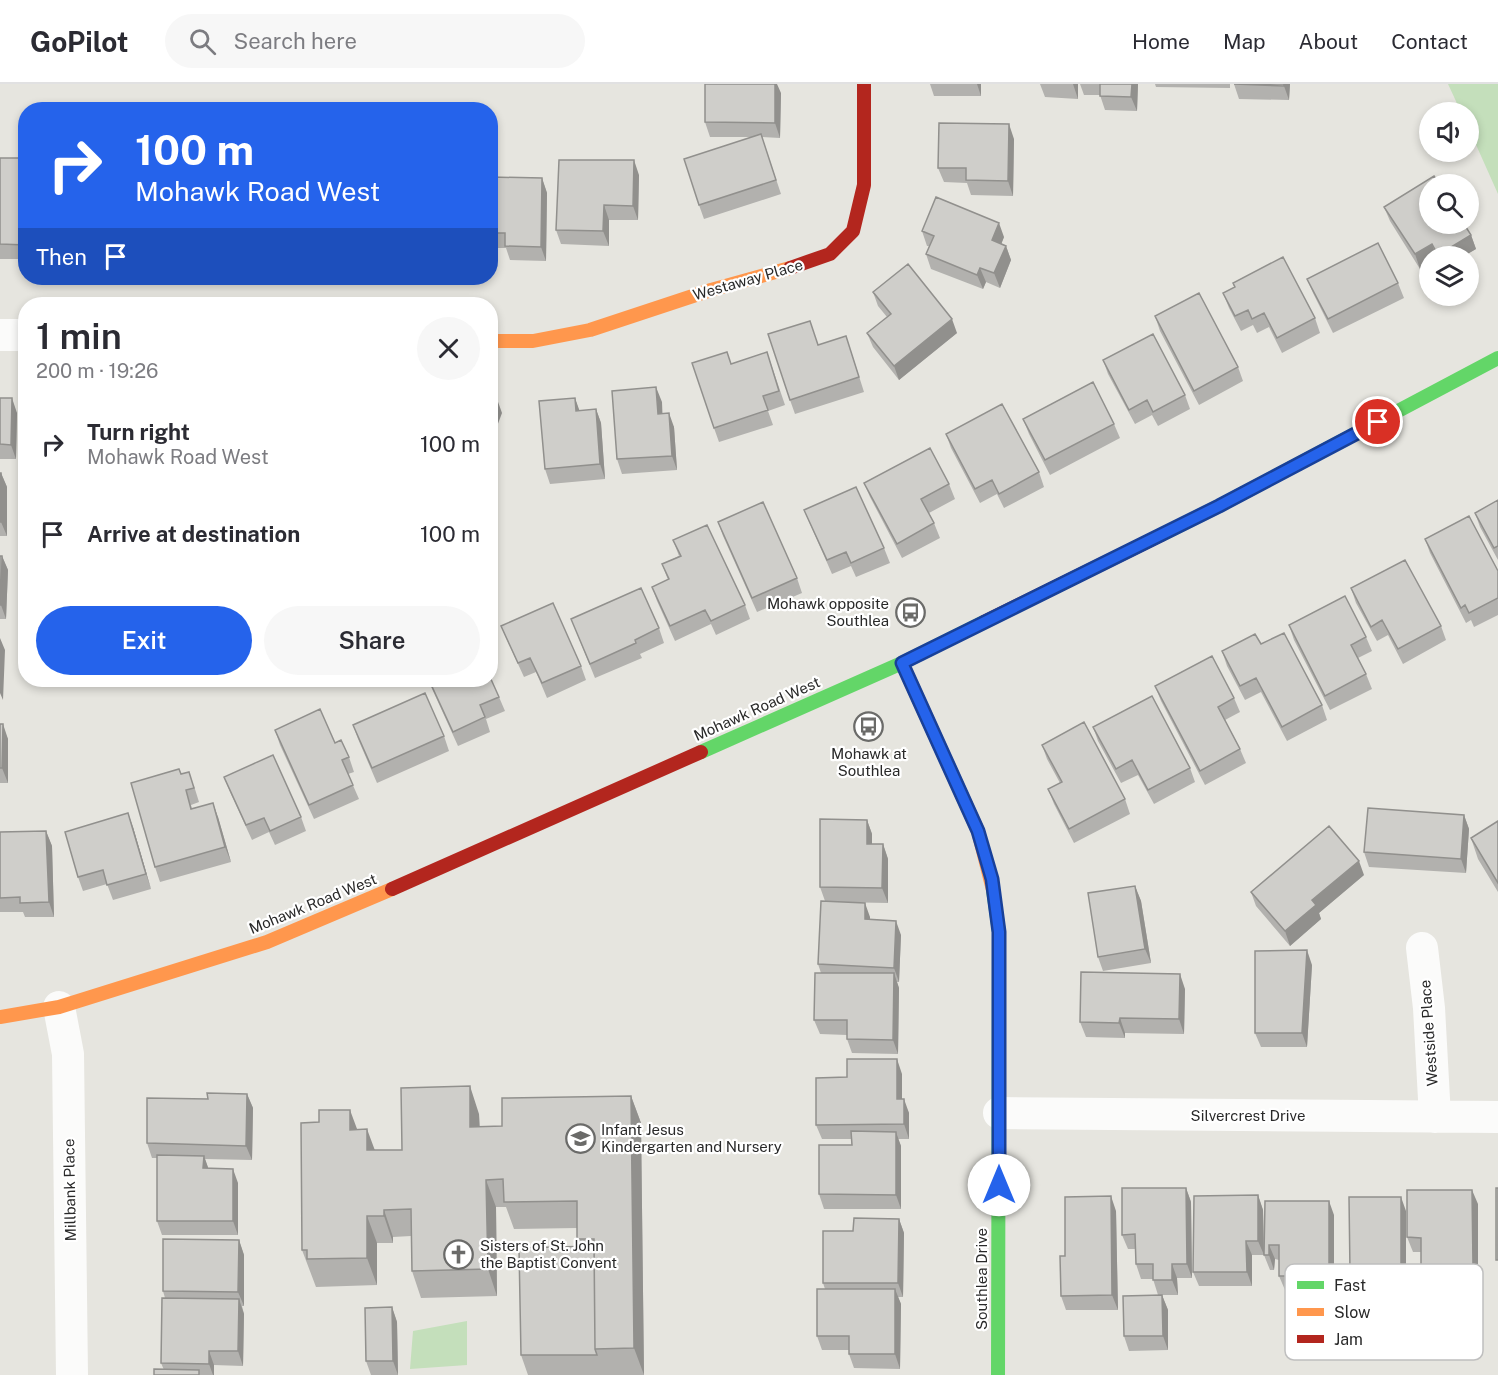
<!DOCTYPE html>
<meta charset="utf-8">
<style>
:root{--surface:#fff;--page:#f7f7f7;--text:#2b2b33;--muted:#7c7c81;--line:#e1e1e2;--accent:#2563eb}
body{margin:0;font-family:"Public Sans",sans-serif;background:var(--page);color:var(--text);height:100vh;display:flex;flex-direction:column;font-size:22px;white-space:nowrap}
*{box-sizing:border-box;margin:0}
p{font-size:20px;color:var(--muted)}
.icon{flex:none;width:33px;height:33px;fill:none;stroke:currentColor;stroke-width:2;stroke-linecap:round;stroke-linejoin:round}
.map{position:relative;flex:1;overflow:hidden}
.drawer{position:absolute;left:18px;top:213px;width:480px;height:390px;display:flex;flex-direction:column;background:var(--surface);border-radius:24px;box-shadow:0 3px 9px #0003}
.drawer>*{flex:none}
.hud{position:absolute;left:18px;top:18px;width:480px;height:183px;border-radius:24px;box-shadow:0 3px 9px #0003;background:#2563eb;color:#fff;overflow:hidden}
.controls{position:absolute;left:1419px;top:18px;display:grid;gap:12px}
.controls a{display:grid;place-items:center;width:60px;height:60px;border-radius:50%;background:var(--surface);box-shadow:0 3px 9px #0003;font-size:30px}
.pin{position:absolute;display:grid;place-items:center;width:51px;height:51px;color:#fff;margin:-26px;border:3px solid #fff;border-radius:50%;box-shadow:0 2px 6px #0007}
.me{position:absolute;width:66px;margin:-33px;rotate:0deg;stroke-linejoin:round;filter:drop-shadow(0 0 4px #0008)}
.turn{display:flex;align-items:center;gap:21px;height:126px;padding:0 18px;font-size:27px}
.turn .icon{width:78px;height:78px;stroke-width:2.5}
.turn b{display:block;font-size:42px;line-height:51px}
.then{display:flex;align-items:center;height:57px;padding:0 18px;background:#0003;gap:12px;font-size:22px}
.round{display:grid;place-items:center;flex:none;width:63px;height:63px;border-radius:32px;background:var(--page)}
.summary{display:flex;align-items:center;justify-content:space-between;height:102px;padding:0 18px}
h1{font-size:36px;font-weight:600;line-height:45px}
.cta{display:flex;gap:12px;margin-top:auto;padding:12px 18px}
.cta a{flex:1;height:69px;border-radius:36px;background:var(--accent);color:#fff;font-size:24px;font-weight:600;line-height:69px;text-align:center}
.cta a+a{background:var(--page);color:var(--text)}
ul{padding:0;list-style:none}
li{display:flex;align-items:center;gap:18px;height:90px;padding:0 18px}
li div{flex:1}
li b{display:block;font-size:22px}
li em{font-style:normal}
header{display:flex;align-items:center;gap:36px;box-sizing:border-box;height:84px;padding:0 30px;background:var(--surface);border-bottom:2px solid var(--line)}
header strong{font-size:28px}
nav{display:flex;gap:33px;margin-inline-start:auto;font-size:21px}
.search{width:420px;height:54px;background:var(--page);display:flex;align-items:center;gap:15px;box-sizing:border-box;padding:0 21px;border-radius:33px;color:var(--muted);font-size:22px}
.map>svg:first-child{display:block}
.green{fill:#c4dfbb}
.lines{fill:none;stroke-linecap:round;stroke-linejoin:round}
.street{stroke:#fbfbfa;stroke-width:32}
.fast{stroke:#63d668;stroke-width:14}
.slow{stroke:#ff974d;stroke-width:14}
.jam{stroke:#b3261e;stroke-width:14}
.wall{fill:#b2b1ae}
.shaded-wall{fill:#91908d}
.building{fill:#cfceca;stroke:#91908d;stroke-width:1.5}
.route-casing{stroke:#184099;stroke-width:15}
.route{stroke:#2563eb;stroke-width:10}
.labels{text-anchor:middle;stroke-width:4.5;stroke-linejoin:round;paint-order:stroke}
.street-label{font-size:15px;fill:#292929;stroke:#fff}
.poi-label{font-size:15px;fill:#292929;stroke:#fff;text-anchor:start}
.key{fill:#fff;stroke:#bfbfbf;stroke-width:1.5}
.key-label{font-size:16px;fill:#292929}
</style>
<header>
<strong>GoPilot</strong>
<div class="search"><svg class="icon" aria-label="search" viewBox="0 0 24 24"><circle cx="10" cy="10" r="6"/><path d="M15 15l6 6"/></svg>Search here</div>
<nav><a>Home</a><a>Map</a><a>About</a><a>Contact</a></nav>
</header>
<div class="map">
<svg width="1498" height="1291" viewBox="0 0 1498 1291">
<rect width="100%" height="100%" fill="#e6e5df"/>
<!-- green -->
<path class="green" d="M1448 0H1498V110L1469 45 1468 28H1461Z
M467 1237V1281L410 1285 413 1247Z"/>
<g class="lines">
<!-- street -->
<path class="street" d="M0 251H26
M1422 864 1429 924 1435 1033
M59 923 68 970 72 1291
M999 1029 1498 1033"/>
<!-- fast -->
<path class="fast" d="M1161 451 1219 422 1498 274
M701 668 902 579 984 538
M993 806 999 848 998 1291"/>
<!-- slow -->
<path class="slow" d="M490 257H533L590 246 711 206 790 184
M902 579 978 747 993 806
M0 933 59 923 267 858 392 805"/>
<!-- jam -->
<path class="jam" d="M790 184 830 170 853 147 864 101V0
M984 538 1161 451
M392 805 701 668"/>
</g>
<!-- wall -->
<path class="wall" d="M930 0H981V12H934Z
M1040 0H1078V15L1045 13Z
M1080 0H1138L1137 27 1105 26 1100 11H1084Z
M1155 0H1230V4L1156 3Z
M1234 0H1290L1289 16 1239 15Z
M781 9 780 54 762 53 781 110 704 135 699 121 753 53H710L705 38Z
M1014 55 1013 112 971 111 967 99 944 98 938 84Z
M0 74H26V175H0Z
M639 91 638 136H609V162L561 160 556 146Z
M490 93 542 94 547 109 546 177 510 176 506 164H490Z
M1384 123 1471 151 1476 165 1464 172H1430V179L1420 185 1390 137Z
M922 147 1004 153 1001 160 1006 162 1011 176 1000 204 986 198 983 205 931 185 926 170 929 162H927Z
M1307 195 1398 199 1404 214 1333 249 1313 209Z
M1233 199 1315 234 1320 249 1282 269 1269 243 1257 249 1253 241 1241 247 1229 224 1223 209 1234 203Z
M873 208 957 249 899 296 873 263 867 249 887 233 878 222Z
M1155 232 1238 283 1243 297 1199 321 1160 247Z
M819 261 851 267 864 308 795 330 790 316Z
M767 268 785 321 768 327 773 341 719 358 714 344 731 280Z
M1103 276 1185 311 1190 325 1158 342 1152 331 1135 340 1108 290Z
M0 314 17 329 16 375H0Z
M575 314 579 327 596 325 601 339 605 395 550 400 545 385Z
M662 318V329L674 343 677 386 622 390 617 375Z
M1023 335 1114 340 1120 354 1050 391 1029 350Z
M946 350 1039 388 1044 403 1004 424 997 410 980 419 951 364Z
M0 389H1L7 403V452H0Z
M864 399 949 400 955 415 929 429 934 439 940 454 902 474 870 413Z
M1498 416V476L1480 443 1475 429Z
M804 426 884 464 890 479 856 493 851 482 832 490 810 440Z
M718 438 797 494 802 509 757 528 723 452Z
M1425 455 1498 487V531L1474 543 1471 536 1466 539 1430 469Z
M673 456 745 521 750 535 716 551 711 540 675 557 657 517 652 503 668 496 662 480 679 472Z
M0 472H2L8 486 6 535H0Z
M1351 504 1441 542 1446 556 1403 580 1388 551 1377 557 1356 519Z
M571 535 659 544 664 559 640 570 642 574 595 594Z
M1289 541 1366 553 1372 567 1358 574 1366 590 1372 605 1330 626 1294 556Z
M501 542 581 582 586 596 547 614 536 588 524 593 507 556Z
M1261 560 1322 621 1327 636 1287 657 1261 608 1245 616 1227 582 1222 567Z
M428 596H490L499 613 505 627 486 635 490 648 458 662Z
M1155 602 1234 614 1240 628 1225 636 1240 665 1246 679 1205 701 1161 617Z
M0 640 8 655V699H0Z
M353 641 444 652 449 667 377 699 358 655Z
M1093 643 1190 684 1195 698 1154 720 1138 691 1121 699 1098 657Z
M275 646 335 659 349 673 354 688 348 690 359 715 314 735 280 661Z
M1042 661 1125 715 1130 730 1074 759 1054 720 1048 705 1060 699 1047 675Z
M181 690 194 702 199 718 191 721 192 725 218 733 231 778 160 798 155 783Z
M224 693 301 733 306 747 275 761 269 748 252 756 230 708Z
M1464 731 1469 745 1466 789 1369 783 1364 768Z
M867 736 872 750V760H883L888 775V819L836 818 870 833V836L901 851 899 898H897L899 904 898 970 852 969 847 955V951L820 950 814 936 821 889 818 880 825 817 820 803Z
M1498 737V808L1478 775 1471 754Z
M133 743 151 805 113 816 107 800 83 807 78 793Z
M46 747 52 762 54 833H25L23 828H0V748Z
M1364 791 1319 829 1321 835 1290 862 1256 822 1251 808Z
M1135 802 1141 817 1151 879 1103 887 1098 873Z
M1312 881 1307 963H1261L1255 949Z
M1185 905 1184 950 1125 949V954L1086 953 1080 938Z
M902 990V1015L909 1029V1055H898L901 1062V1125H824L819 1110 852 1061 851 1055H822L816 1041 847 993Z
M247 1010 253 1024 252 1076 205 1075 208 1084 238 1099V1151H162L157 1137V1074H152L147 1059 208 1015Z
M631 1012 641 1039 644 1291H528L521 1271 580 1163 577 1155V1144L514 1145 506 1123H496L497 1212 421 1214 412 1187 411 1152 393 1153V1159H377V1201L316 1203 302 1166 357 1045 375 1066H402L479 1030 480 1043 502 1042Z
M1186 1104 1191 1118 1192 1194H1177L1178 1211H1158L1153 1195H1141L1136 1180V1165H1128L1122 1151Z
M1258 1111 1263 1126 1264 1171H1252V1202H1199L1193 1188Z
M1265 1117 1334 1131V1206H1285L1279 1192V1176L1275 1175 1274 1186H1270L1264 1171Z
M1478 1120V1196L1426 1197 1421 1182V1168H1413L1407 1153Z
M1116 1127 1118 1226H1066L1061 1212 1065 1172Z
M1406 1127V1202H1355L1350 1188Z
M899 1135 904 1149 903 1213H898L901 1220 900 1285 854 1284 849 1270V1266H822L817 1252 825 1205 823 1199 853 1147Z
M239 1156 244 1171V1222H242L244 1230 243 1282 214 1281V1291H154L164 1286 161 1279 165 1214 163 1207Z
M1162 1211 1168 1226V1266L1129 1267 1124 1252Z
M392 1223 397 1238 398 1291H371L366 1277Z"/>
<!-- shaded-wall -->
<path class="shaded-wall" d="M775 0H777L781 9 780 54 775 39Z
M977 0H981V12Z
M1073 0H1078V15Z
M1132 0H1138L1137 27 1131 13Z
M1284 0H1290L1289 16 1284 2Z
M1009 40 1014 55 1013 112 1008 97Z
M634 76 639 91 638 136 633 122Z
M542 94 547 109 546 177 541 163Z
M604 121 609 136V162L603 147Z
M999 139 1004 153 997 171 992 156Z
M1471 151 1476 165 1464 172H1439L1438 171Z
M1432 160 1436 172H1430V179L1420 185 1415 170Z
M1006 162 1011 176 1000 204 994 189Z
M980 184 986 198 983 205 977 191Z
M952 235 957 249 899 296 894 282Z
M656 303 662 318 663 344 658 330Z
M12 314 17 329 16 375 11 361Z
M575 314 580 328 576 327Z
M497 315 502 329 490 361V332Z
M596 325 601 339 605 395 600 380Z
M669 329 674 343 677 386 672 372Z
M1 389 7 403V452L1 438Z
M2 472 8 486 6 535 1 521Z
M0 554 5 566 3 616 0 609Z
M3 640 8 655V699L2 684Z
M213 719 218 733 231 778 225 763Z
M128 729 133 743 151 805 146 790Z
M1464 731 1469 745 1466 789 1461 775Z
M867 736 872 750V774L867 760Z
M46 747 52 762 54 833 49 818Z
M883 760 888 775V819L882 804Z
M1359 777 1364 791 1319 829 1321 835 1290 862 1285 847 1312 816Z
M1135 802 1141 817 1151 879 1145 865Z
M865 819 870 833V850L865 835Z
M896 837 901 851 899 898 894 884Z
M1307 866 1312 881 1307 963 1302 949Z
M894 889 899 904 898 970 893 956Z
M1180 890 1185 905 1184 950 1179 935Z
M1120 934 1125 949V954L1119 939Z
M897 975 902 990V1029L897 1015Z
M470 1002 479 1030 480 1070 470 1043Z
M247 1010 253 1024 252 1076 246 1062Z
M631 1012 641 1039 644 1291 634 1264Z
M904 1015 909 1029V1055L904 1040Z
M350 1026 360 1053 350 1046Z
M367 1045 377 1072 367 1066Z
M896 1048 901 1062V1125L896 1111Z
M204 1072 209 1086 203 1084Z
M233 1085 238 1099V1151L233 1137Z
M486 1096 496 1123 497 1212 488 1185Z
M1186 1104 1191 1118 1192 1194 1187 1180Z
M1472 1106 1478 1120V1196L1473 1182Z
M1258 1111 1263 1126 1264 1171 1258 1157Z
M1111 1112 1116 1127 1118 1226 1112 1211Z
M1401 1113 1406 1127V1202L1401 1187Z
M1329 1117 1334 1131V1206L1329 1192Z
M384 1126 393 1153V1159L384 1132Z
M367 1132 377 1159V1201L367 1174Z
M899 1135 904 1149 903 1213 898 1199Z
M239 1156 244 1171V1222L238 1208Z
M1246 1157 1252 1171V1202L1247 1188Z
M1269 1161 1275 1175 1274 1186 1269 1171Z
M1172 1180 1177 1194 1178 1211 1172 1196Z
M895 1205 901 1220 900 1285 895 1270Z
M1162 1211 1168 1226V1266L1163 1252Z
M239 1215 244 1230 243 1282 238 1267Z
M392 1223 397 1238 398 1291 393 1277Z
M209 1267 214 1281V1291H213L209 1280Z"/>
<!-- building -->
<path class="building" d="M705 0H775V39L705 38Z
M1100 0H1132L1131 13 1100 12Z
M1234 0H1284V2Z
M939 39 1009 40 1008 97 966 96V84H938Z
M761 50 776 96 699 121 684 75Z
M0 74H26V161L0 160Z
M559 76H634L633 122 604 121 603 147 556 146Z
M1434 92 1439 100H1430V140H1464L1471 151 1438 171 1432 160 1415 170 1384 123Z
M490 93 542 94 541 163 505 162V149H490Z
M936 113 999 139 992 156 1006 162 994 189 980 184 977 191 926 170 934 152 922 147Z
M1378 159 1398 199 1328 235 1307 195Z
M1283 173 1315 234 1277 254 1264 229 1252 235 1248 226 1235 232 1223 209 1235 203 1233 199Z
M908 180 952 235 894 282 867 249 891 230 873 208Z
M1199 209 1238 283 1194 307 1155 232Z
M810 237 818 261 846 252 859 293 790 316 768 250Z
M1153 250 1185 311 1153 328 1147 316 1129 326 1103 276Z
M727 268 731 280 767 268 779 307 763 312 768 326 714 344 692 279Z
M1093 298 1114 340 1045 376 1023 335Z
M656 303 658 330 669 329 672 372 617 375 612 307Z
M490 312 497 315 490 332Z
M0 314H12L11 361 0 360Z
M575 314 576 327 596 325 600 380 545 385 539 317Z
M1002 320 1039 388 999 410 992 396 975 405 946 350Z
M930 364 949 400 921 415 934 439 897 460 864 399Z
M0 389H1V438H0Z
M856 403 884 464 851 479 846 468 827 476 804 426Z
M1498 416V462L1494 464 1475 429Z
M763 418 797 494 752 514 718 438Z
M1469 432 1498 487V514L1469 529 1465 521 1461 524 1425 455Z
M707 441 745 521 711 537 705 526 670 542 652 503 669 495 662 480 681 472 673 456Z
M0 472H2L1 521H0Z
M1405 476 1441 542 1398 565 1382 536 1371 543 1351 504Z
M641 504 659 544 635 556 636 559 590 580 571 535Z
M1345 512 1366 553 1351 561 1366 590 1325 612 1289 541Z
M553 519 581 582 542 599 530 574 518 579 501 542Z
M1284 549 1322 621 1282 643 1256 594 1240 602 1222 567 1255 550 1261 560Z
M1212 572 1234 614 1218 623 1240 665 1200 687 1155 602Z
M490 593 499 613 480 621 485 633 453 648 429 596H490Z
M425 609 444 652 372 684 353 641Z
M1152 612 1190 684 1148 706 1132 676 1116 685 1093 643Z
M320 625 335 659 341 656 349 673 342 676 353 701 309 721 275 646Z
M1084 638 1125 715 1069 745 1048 705 1062 698 1042 661Z
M0 640H3L2 684H0Z
M273 671 301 733 270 747 264 734 246 741 224 693Z
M179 685 181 690 189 688 194 704 186 706 191 725 213 719 225 763 155 783 131 699Z
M1368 724 1464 731 1461 775 1364 768Z
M128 729 146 790 107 801 103 786 78 793 65 748Z
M820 735 867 736V760H883L882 804 820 803Z
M1498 737V799L1471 754Z
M1329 742 1359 777 1312 816 1316 821 1285 847 1251 808Z
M46 747 49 818 20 819V813L0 814V748Z
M1135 802 1145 865 1098 873 1088 809Z
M821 817 865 819V835L896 837 894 884 818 880Z
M1307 866 1302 949H1255V867Z
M1081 888 1180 890 1179 935 1120 934 1119 939 1080 938Z
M815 889H894L893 956 847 955V936H814Z
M847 975H897V1015H904V1040L816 1041V994L847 993Z
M470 1002V1043L502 1042V1014L631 1012 634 1264 595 1265 594 1155H577V1117L504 1118 503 1095 486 1096 488 1185 412 1187 411 1125 384 1126V1132H367V1174L307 1175V1166H302L301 1039 319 1038V1026H350V1046L367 1045V1066H402L401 1004Z
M207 1009 247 1010 246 1062 147 1059V1014L208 1015Z
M851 1047 896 1048V1111L819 1110V1061H852Z
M157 1071 204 1072 203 1084 233 1085V1137H157Z
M1122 1104H1186L1187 1180H1172V1196H1153V1180H1136L1135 1150 1122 1151Z
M1496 1104H1498V1176H1496Z
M1407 1106H1472L1473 1182H1421V1154L1407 1153Z
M1258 1111V1157H1246L1247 1188H1193L1194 1112Z
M1111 1112 1112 1211 1061 1212 1060 1172H1065V1113Z
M1349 1113H1401V1187L1350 1188Z
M1265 1117H1329V1192H1279V1161H1269V1171H1264Z
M854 1134 899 1135 898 1199H823V1147H853Z
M163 1155 239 1156 238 1208 163 1207Z
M594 1162 595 1265 597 1271H521L519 1164Z
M817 1205H895V1270H849V1252H817Z
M1162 1211 1163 1252H1124L1123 1212Z
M162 1214 239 1215 238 1267H209V1280L161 1279Z
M392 1223 393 1277H366L365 1224Z
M154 1285 199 1286V1291H154Z"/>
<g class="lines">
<defs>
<path id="route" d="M999 1101V848L992 795 978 747 902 579 1219 422 1378 338"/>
</defs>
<!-- route casing -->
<use href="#route" class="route-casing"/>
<!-- route -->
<use href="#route" class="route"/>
</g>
<!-- icons -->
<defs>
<symbol id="bus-ring" viewBox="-11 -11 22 22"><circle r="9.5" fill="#fff" stroke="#6b6b69" stroke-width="1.5"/><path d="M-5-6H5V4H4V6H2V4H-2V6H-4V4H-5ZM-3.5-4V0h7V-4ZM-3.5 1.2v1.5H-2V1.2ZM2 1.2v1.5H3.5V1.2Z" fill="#6b6b69"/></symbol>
<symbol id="school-ring" viewBox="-11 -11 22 22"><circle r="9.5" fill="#fff" stroke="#6b6b69" stroke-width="1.5"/><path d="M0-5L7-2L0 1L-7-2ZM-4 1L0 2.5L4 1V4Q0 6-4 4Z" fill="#6b6b69"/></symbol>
<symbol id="church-ring" viewBox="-11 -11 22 22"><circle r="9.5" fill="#fff" stroke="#6b6b69" stroke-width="1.5"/><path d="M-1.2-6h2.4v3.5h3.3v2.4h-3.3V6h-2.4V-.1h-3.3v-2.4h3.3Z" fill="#6b6b69"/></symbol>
</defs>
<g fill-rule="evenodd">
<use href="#bus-ring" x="894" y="512" width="33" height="33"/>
<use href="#bus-ring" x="852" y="626" width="33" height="33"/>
<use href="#school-ring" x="564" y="1038" width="33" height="33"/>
<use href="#church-ring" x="442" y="1154" width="33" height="33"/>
</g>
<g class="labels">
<!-- street labels -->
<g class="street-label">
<text transform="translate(748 196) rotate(-16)" y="5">Westaway Place</text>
<text transform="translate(757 625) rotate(-24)" y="5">Mohawk Road West</text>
<text transform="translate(313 820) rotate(-22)" y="5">Mohawk Road West</text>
<text transform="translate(1429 949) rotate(-94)" y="5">Westside Place</text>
<text x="1248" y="1037">Silvercrest Drive</text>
<text transform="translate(70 1106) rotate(-91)" y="5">Millbank Place</text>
<text transform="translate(982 1195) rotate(-90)" y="5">Southlea Drive</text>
</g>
<!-- poi labels -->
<g class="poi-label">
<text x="889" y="525" text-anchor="end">Mohawk opposite<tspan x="889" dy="17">Southlea</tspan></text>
<text x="869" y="675" text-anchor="middle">Mohawk at<tspan x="869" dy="17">Southlea</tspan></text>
<text x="601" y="1051">Infant Jesus<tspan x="601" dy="17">Kindergarten and Nursery</tspan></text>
<text x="480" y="1167">Sisters of St. John<tspan x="480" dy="17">the Baptist Convent</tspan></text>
</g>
</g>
<!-- legend -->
<rect x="1285" y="1180" width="198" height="96" rx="9" class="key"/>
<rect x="1297" y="1197" width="27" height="8" fill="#63d668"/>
<rect x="1297" y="1224" width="27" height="8" fill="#ff974d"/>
<rect x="1297" y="1251" width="27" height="8" fill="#b3261e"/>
<g class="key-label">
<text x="1334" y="1207">Fast</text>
<text x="1334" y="1234">Slow</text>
<text x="1334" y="1261">Jam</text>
</g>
</svg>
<div class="controls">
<a><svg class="icon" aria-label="sound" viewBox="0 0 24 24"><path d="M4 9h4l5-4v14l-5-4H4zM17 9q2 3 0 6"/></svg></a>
<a><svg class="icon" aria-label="search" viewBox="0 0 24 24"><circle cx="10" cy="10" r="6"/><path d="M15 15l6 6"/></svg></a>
<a><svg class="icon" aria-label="layers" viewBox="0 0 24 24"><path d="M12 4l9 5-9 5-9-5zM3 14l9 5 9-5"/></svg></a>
</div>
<div class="pin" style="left:1378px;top:338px;background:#d93025"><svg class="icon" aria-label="arrive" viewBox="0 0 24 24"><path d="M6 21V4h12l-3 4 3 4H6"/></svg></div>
<svg class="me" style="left:999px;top:1101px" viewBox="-20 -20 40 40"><circle r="19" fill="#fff"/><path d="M0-13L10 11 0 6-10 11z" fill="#2563eb"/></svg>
<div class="hud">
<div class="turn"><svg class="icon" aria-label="right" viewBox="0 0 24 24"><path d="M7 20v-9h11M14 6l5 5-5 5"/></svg><div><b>100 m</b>Mohawk Road West</div></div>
<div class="then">Then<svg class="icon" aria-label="arrive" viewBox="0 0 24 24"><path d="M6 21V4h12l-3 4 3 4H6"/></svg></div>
</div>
<section class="drawer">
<div class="summary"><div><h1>1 min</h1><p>200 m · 19:26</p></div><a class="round"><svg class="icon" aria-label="close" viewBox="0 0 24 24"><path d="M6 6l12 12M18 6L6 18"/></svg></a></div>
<ul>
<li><svg class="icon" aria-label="right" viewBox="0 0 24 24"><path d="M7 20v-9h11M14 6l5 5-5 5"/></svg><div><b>Turn right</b><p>Mohawk Road West</p></div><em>100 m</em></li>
<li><svg class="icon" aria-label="arrive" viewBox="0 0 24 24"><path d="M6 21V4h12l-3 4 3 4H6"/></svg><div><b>Arrive at destination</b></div><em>100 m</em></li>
</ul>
<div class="cta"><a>Exit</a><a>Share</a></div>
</section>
</div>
